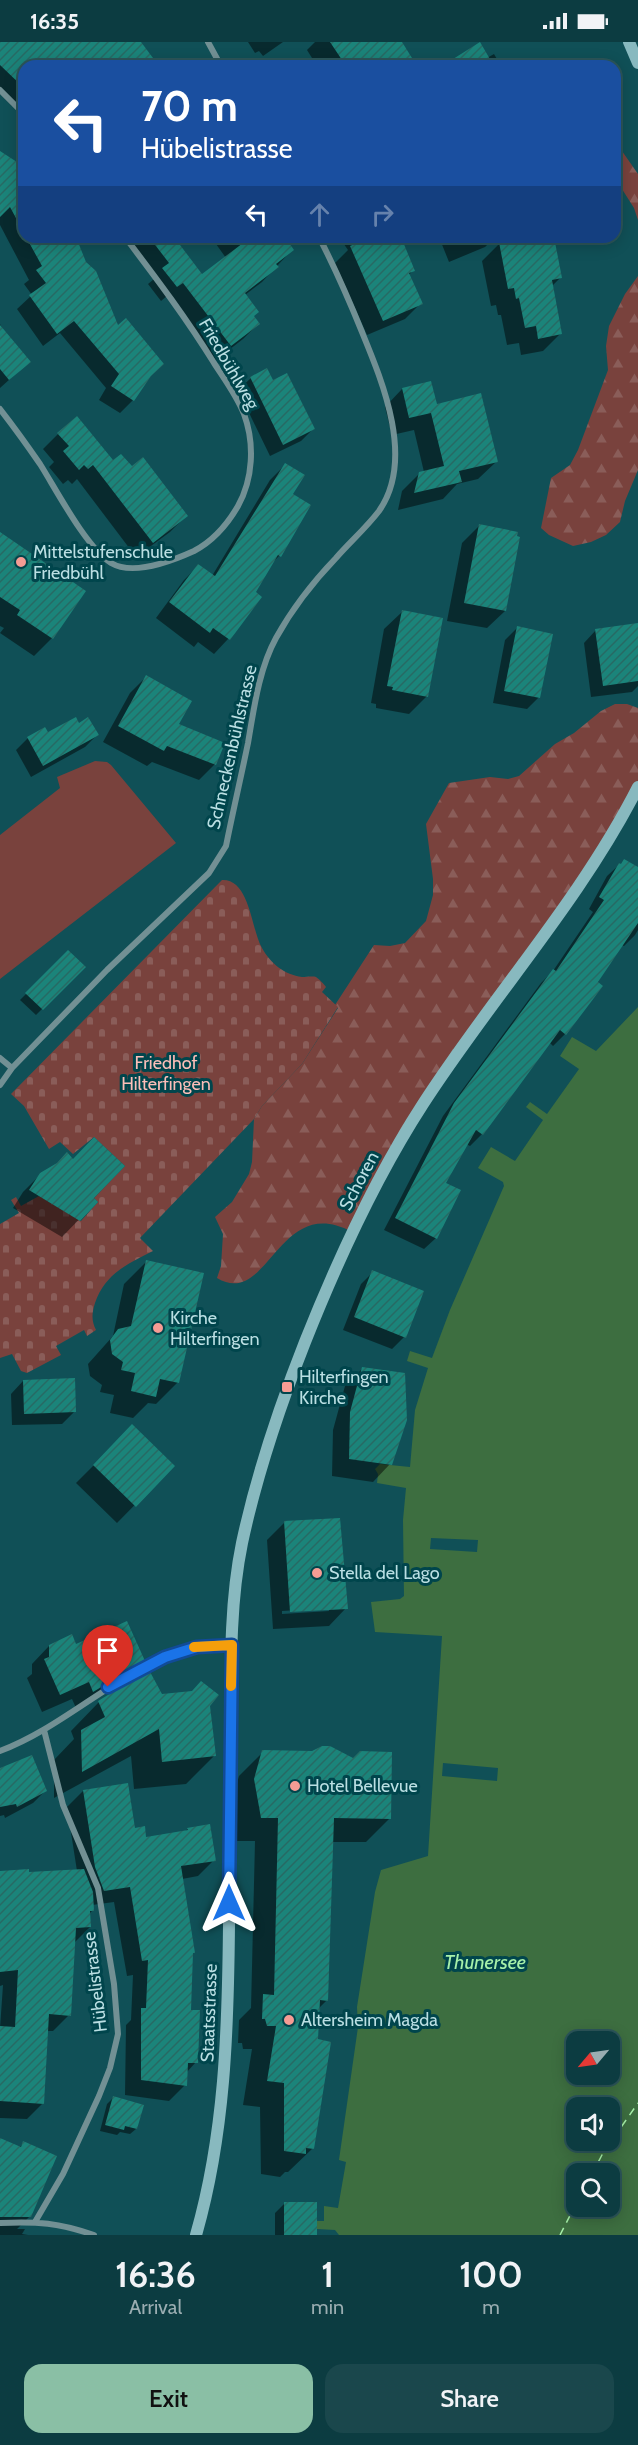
<!DOCTYPE html>
<meta charset="utf-8">
<style>
:root{--surface:#0c3c41;--page:#1a474c;--text:#f1f3f6;--muted:#9aadb1;--line:#2c565a;--accent:#8abfa5}
body{margin:0;font-family:Cabin,sans-serif;background:var(--page);color:var(--text);height:100vh;display:flex;flex-direction:column;font-size:22px;white-space:nowrap}
*{box-sizing:border-box;margin:0}
p{font-size:20px;color:var(--muted)}
.icon{flex:none;width:33px;height:33px;fill:none;stroke:currentColor;stroke-width:2;stroke-linecap:round;stroke-linejoin:round}
.map{position:relative;height:2193px;overflow:hidden}
.sheet{display:flex;flex-direction:column;background:var(--surface);flex:1}
.sheet>*{flex:none}
.hud{position:absolute;left:18px;top:18px;width:603px;height:183px;border-radius:18px;box-shadow:0 3px 15px #0003,0 0 0 2px var(--line);background:#1a4fa0;color:#fff;overflow:hidden}
.needle{width:39px;rotate:241deg}
.controls{position:absolute;left:566px;top:1989px;display:grid;gap:12px}
.controls a{display:grid;place-items:center;width:54px;height:54px;border-radius:12px;background:var(--surface);box-shadow:0 3px 15px #0003,0 0 0 2px var(--line);font-size:30px}
.pin{position:absolute;display:grid;place-items:center;width:51px;height:51px;color:#fff;margin:-62px -26px;border-radius:50% 50% 50% 0;rotate:-45deg;box-shadow:0 0 6px #0007}
.pin .icon{rotate:45deg}
.me{position:absolute;width:66px;margin:-33px;rotate:0deg;stroke-linejoin:round;filter:drop-shadow(0 0 4px #0008)}
.turn{display:flex;align-items:center;gap:21px;height:126px;padding:0 24px;font-size:27px}
.turn .icon{width:78px;height:78px;stroke-width:2.5}
.turn b{display:block;font-size:42px;line-height:51px}
.lanes{display:flex;align-items:center;height:57px;padding:0 24px;background:#0003;justify-content:center;gap:30px;direction:ltr}
.lanes .off{opacity:.35}
.eta{display:flex;justify-content:space-evenly;align-items:center;height:102px;text-align:center}
.eta b{font-size:36px;font-weight:600;line-height:42px}
.primary-button{display:flex;gap:12px;margin-top:auto;padding:12px 24px}
.primary-button a{flex:1;height:69px;border-radius:18px;background:var(--accent);color:#111;font-size:24px;font-weight:600;line-height:69px;text-align:center}
.primary-button a+a{background:var(--page);color:var(--text)}
.status{display:flex;justify-content:space-between;align-items:center;height:42px;padding:0 30px;background:var(--surface);direction:ltr}
.status svg{height:16px;fill:currentColor}
.map>svg:first-child{display:block}
.forest{fill:url(#forest-firs)}
.cemetery{fill:url(#cemetery-stones)}
.park{fill:#79423d}
.water{fill:#3d6e40;fill-rule:evenodd}
.pier{fill:#105057}
.shadow{fill:#0007;fill-rule:evenodd}
.lines{fill:none;stroke-linecap:round;stroke-linejoin:round}
.ferry{stroke:#a6f0a9;stroke-width:1.5;stroke-dasharray:8 6;stroke-linecap:butt}
.building{fill:url(#building-hatch)}
.street{stroke:#729094;stroke-width:6}
.secondary{stroke:#88b9bf;stroke-width:12}
.route-casing{stroke:#114b97;stroke-width:15}
.route{stroke:#1a73e8;stroke-width:10}
.slow{stroke:#f59e0b;stroke-width:10}
.poi-dot{fill:#f59c94;stroke:#00454c;stroke-width:2}
.labels{text-anchor:middle;stroke-width:6;stroke-linejoin:round;paint-order:stroke}
.street-label{font-size:18px;fill:#badfe3;stroke:#00454c}
.poi-label{font-size:18px;fill:#badfe3;stroke:#00454c;text-anchor:start}
.park-label{font-size:18px;fill:#fcbeb8;stroke:#00454c}
.water-label{font-size:20px;font-style:italic;fill:#a6f0a9;stroke:#00454c}
</style>
<div class="status"><b>16:35</b><svg viewBox="0 0 49 12"><path d="M0 12V9h3v3zM5 12V6h3v6zM10 12V3h3v9zM15 12V0h3v12zM26 1h20v11H26zM47 4h2v5h-2z"/></svg></div>
<div class="map">
<svg width="638" height="2193" viewBox="0 0 638 2193">
<defs>
<pattern id="forest-firs" width="22" height="20" patternUnits="userSpaceOnUse" patternTransform="scale(1.5)"><rect width="22" height="20" fill="#79423d"/><path d="M5 1l3.5 6h-7zM16 11l3.5 6h-7z" fill="#8a5d59"/></pattern>
<pattern id="cemetery-stones" width="16" height="16" patternUnits="userSpaceOnUse" patternTransform="scale(1.5)"><rect width="16" height="16" fill="#79423d"/><path d="M2 7V4a2 2 0 0 1 4 0v3zM10 15v-3a2 2 0 0 1 4 0v3z" fill="#8a5d59"/></pattern>
<pattern id="building-hatch" width="6" height="6" patternUnits="userSpaceOnUse" patternTransform="scale(1.5)"><rect width="6" height="6" fill="#1b847a"/><path d="M-1 1l2-2M0 6l6-6M5 7l2-2" fill="none" stroke="#276a64"/></pattern>
</defs>
<rect width="100%" height="100%" fill="#105057"/>
<!-- forest -->
<path class="forest" d="M615 99 638 132V178L634 166 615 136Z
M638 234V428L625 459 620 480 606 493 591 500 573 504 549 493 541 486 551 436 570 423 578 408 608 328 606 304 609 284 625 252Z
M615 662H627L638 666V745L623 774 423 1062 352 1190C278 1150 269 1267 217 1236L221 1224 223 1192 215 1175 232 1160 249 1132 252 1120 254 1077 262 1064 302 1022 338 966 335 963 374 903 390 904 405 901 426 879 433 853V837L426 782 449 741 490 735 508 737 519 734 555 702 574 691 601 669Z"/>
<!-- cemetery -->
<path class="cemetery" d="M222 838C250 837 251 887 262 906 270 921 285 933 302 935 306 935 313 934 316 935 319 937 324 942 326 945L322 950 338 965 302 1022 262 1064 254 1077 140 1196 153 1209C127 1222 105 1232 95 1261 92 1271 91 1278 96 1288L87 1294 84 1288 56 1304 61 1313 27 1331 21 1329 12 1312 0 1316V1182L19 1171 11 1158 16 1155 21 1164 39 1154 81 1179 98 1160 94 1156 125 1124 94 1095 73 1112 60 1100 49 1107 24 1064 11 1052Z"/>
<!-- park -->
<path class="park" d="M95 719 107 720 111 723 176 801 0 937V793L60 746 57 735Z"/>
<!-- water -->
<path class="water" d="M638 965V2193H339L335 2188 317 2187V2179H324V2164L338 2166 346 2120 339 2118 358 1985 357 1965 375 1850 381 1828 428 1814 442 1594 375 1590 371 1560 400 1557 404 1554 403 1478 406 1446 377 1441 378 1432 375 1427 380 1422 410 1425 415 1368 428 1326 407 1319 410 1309 432 1316 450 1268 504 1144 503 1140 478 1126 491 1105 515 1119 543 1078 526 1065 530 1060 547 1072 579 1027 560 1014 572 995 596 1009ZM576 2000H609V2032H576ZM576 2066H609V2098H576ZM576 2132H609V2164H576Z"/>
<!-- pier -->
<path class="pier" d="M431 1496 478 1498 477 1510 430 1507Z
M443 1721 498 1726 497 1739 442 1734Z"/>
<!-- shadow -->
<path class="shadow" d="M0 0H139L158 24H24V66L17 60 12 64 0 52Z
M248 0H283L263 14 259 9 255 11Z
M315 0H400L405 24H317L307 8Z
M494 12 501 24H447L487 16Z
M0 110 24 134V195H75L85 221 117 286 146 337 133 358 120 371 99 358 106 346 60 291 43 304 17 267 32 253 24 242 29 238 0 183Z
M122 195H188L178 203 202 234 226 216 211 195H283L292 208 262 240 245 253 252 275 258 282 243 297 216 318 167 254 161 259 148 242 154 237Z
M339 195H399L413 228 409 233 421 261 405 277 367 293 335 221 348 208Z
M433 195H495L485 205 449 220 441 200Z
M535 195H552L560 236 551 245 560 292 543 309 521 313 519 301 507 303 501 273H498L496 263 491 264 482 219 500 201Z
M0 282 5 292 29 320 0 346Z
M267 328 273 340 313 387 301 399 270 414 238 348 251 336Z
M402 347 436 364 496 420 478 437 457 442 443 457 398 468 402 449 420 431 424 430 414 388 392 393 385 365Z
M58 392 113 420 186 474 170 490 136 515 77 437 72 442 68 438 63 442 49 425 54 420 43 407Z
M285 423 291 453 279 514 270 523 254 550 260 555 228 597 214 612 198 600 194 605 156 576 184 538 198 524 212 534 270 438Z
M479 484 505 569 487 586 447 579 462 501Z
M0 492 83 550 52 596 34 614 0 591 4 586 0 584Z
M402 570 427 654 409 672 376 666V662L371 661 384 587Z
M517 586 539 655 527 667 493 661 505 598Z
M596 588 638 592V644L632 650 591 655 584 601Z
M146 635 177 682 215 722 199 738 152 720 147 724 103 700 130 651Z
M78 683 97 693 85 705 31 735 16 708 28 696 45 687 48 693Z
M619 823 638 827V888L635 893 624 904 621 903 565 992 553 1004 549 1000 482 1092 470 1104 466 1102 444 1141 436 1196 424 1207 384 1188 443 1074 541 941 553 929 593 870 589 867 607 834Z
M68 910 84 925 36 973 20 958Z
M41 1132 96 1160 62 1195 13 1166 23 1150Z
M146 1220 178 1340 156 1362 148 1361 133 1376 110 1371 114 1353 100 1350 102 1343 90 1334 88 1322 113 1294 124 1242Z
M373 1230 404 1295 392 1307 343 1288 361 1242Z
M363 1326 390 1422 373 1440 332 1434 333 1388 345 1344Z
M23 1339 74 1370 62 1382 12 1383 11 1352Z
M132 1385 173 1424 117 1481 76 1441Z
M285 1480 346 1566 329 1584 273 1587 267 1498ZM329 1566V1569L282 1572V1569Z
M49 1604H76L143 1618 126 1636 76 1666 72 1657 42 1670 27 1636 32 1632V1622Z
M99 1660 208 1663 214 1714 186 1742 134 1747 131 1714 54 1756V1718L74 1697 71 1689Z
M263 1710 390 1776 366 1800H331L327 1958 318 1967 313 2106 288 2130H285L280 2135 261 2132 260 2065 243 2063 252 2007H243L242 2001H238L239 1978 251 1966 255 1799H237L231 1762 239 1734Z
M0 1728 45 1749 33 1761 5 1776 4 1773 0 1774Z
M83 1749 145 1796 184 1790 188 1787 214 1818 198 1834 182 1837 191 1912 189 1969 196 2020 186 2031 185 2043 169 2059 125 2053 126 1983 131 1978 133 1933 127 1934 114 1860 92 1863V1869L89 1872 90 1885 73 1902 69 1973 53 1989H47L43 2061 27 2077 0 2076V1986L3 1943 0 1944V1835L77 1829 67 1765Z
M113 2056 136 2087 130 2092 120 2090 117 2093 100 2089 107 2062Z
M0 2098 19 2106 24 2101 30 2174 17 2187H25L22 2192 28 2193H0Z
M285 2161 316 2193H275V2171Z"/>
<g class="lines">
<!-- ferry -->
<path class="ferry" d="M592 2132 603 2111 638 2061
M560 2193 576 2162"/>
</g>
<!-- building -->
<path class="building" d="M0 0H141L159 24H24V46L0 23Z
M330 0H402L417 24H346Z
M480 0 494 24H442Z
M0 109 20 122 24 130V191L10 165 0 175Z
M26 195H76L86 220 96 229 118 283 126 276 164 322 151 334 134 359 111 344 119 332 74 279 57 292 29 253 46 241 36 228 42 224Z
M149 195H174L202 232 251 195H285L294 208 276 222 279 225 245 251 259 270 254 274 260 282 231 304 183 241 177 245 162 226 169 221Z
M371 195H401L415 229 409 231 423 262 383 279 350 204Z
M498 195H554L562 236 552 238 562 292 538 297 536 284 525 286 519 256 516 257 514 246 508 247Z
M0 283 31 320 9 338 0 327Z
M267 326 273 338 287 331 315 387 283 403 250 335Z
M431 339 437 362 481 351 498 420 459 429 462 440 414 451 419 430 444 424 431 371 409 376 402 346Z
M77 374 113 418 121 412 132 424 143 415 188 474 153 501 93 423 88 427 84 423 79 428 63 409 69 404 57 391Z
M285 421 305 433 293 452 311 463 281 515 278 513 256 550 262 555 230 598 213 586 210 591 169 560 198 522 215 534Z
M479 482 518 490 517 494 520 495 506 569 464 561Z
M0 490 86 549 53 597 17 573 20 568 0 555Z
M402 568 443 576 428 655 392 648 393 645 387 644Z
M638 581V639L603 644 595 587Z
M517 584 553 592 540 656 504 649Z
M146 633 192 659 179 682 225 701 216 723 167 704 164 709 118 684Z
M76 675 79 681 88 675 99 693 43 724 27 695 45 685 48 690Z
M624 817 638 825V881L598 940 603 944 566 993 560 988 483 1093 476 1088 446 1141 461 1148 437 1197 395 1176 454 1061 553 927 556 929 604 858 599 855 619 821 621 822Z
M68 908 86 925 43 968 25 951Z
M94 1095 125 1124 94 1156 98 1160 80 1179 29 1148 40 1131 57 1121 67 1110 73 1117Z
M146 1218 204 1231 179 1341 160 1337 156 1355 131 1349 135 1331 121 1328 123 1320 112 1312 110 1298 118 1287 131 1284Z
M372 1228 424 1249 406 1296 354 1275Z
M362 1325 405 1331 407 1378 392 1423 349 1417 350 1370Z
M75 1336 76 1370 24 1372 23 1338Z
M132 1382 175 1424 136 1465 93 1423Z
M340 1476 348 1567 290 1570 284 1479Z
M127 1579 145 1619 93 1650 89 1640 60 1653 44 1617 49 1615V1603L72 1592 76 1602Z
M149 1628 162 1652 192 1649 201 1639 219 1653 210 1664 216 1714 162 1720 159 1687 82 1730 81 1688 105 1675 98 1659Z
M322 1704H330L353 1716 360 1709 392 1710 391 1777 334 1776 328 1959 320 1958 318 1997 331 2000 314 2107 306 2106V2112L284 2109V2041L267 2039 276 1984H267L265 1977H262L263 1952 274 1953 278 1776H261L254 1737 262 1708 312 1709Z
M32 1713 47 1749 17 1765 16 1762 0 1765V1726Z
M128 1741 135 1786 145 1784 146 1795 188 1788 187 1786 210 1782 216 1819 181 1824 195 1911H193L191 1968H200L198 2021H188L187 2044 141 2038V1966H146L148 1918 142 1919 130 1845 104 1849 95 1825 83 1748Z
M29 1827V1830L84 1827 93 1850 94 1869H90L91 1885 76 1886 71 1974 49 1972 44 2062 0 2059V1984L15 1985 18 1928 0 1930V1829Z
M113 2054 144 2063 137 2087 125 2084 124 2088 105 2083Z
M0 2096 21 2105 23 2099 57 2114 31 2175H0Z
M284 2160H317V2193H284Z"/>
<g class="lines">
<!-- street -->
<path class="street" d="M208 0 221 24
M0 48 24 72
M0 367C14 385 27 403 40 422 57 449 86 505 111 521 133 534 172 519 194 509 213 499 227 483 238 464 253 437 255 402 244 372 237 354 225 338 214 321 187 277 156 236 125 195
M0 1016 12 1026
M0 1043 12 1026 107 928 209 831 226 804C233 769 241 735 248 701 254 666 259 627 276 596 292 567 313 540 336 516 350 500 366 486 379 469 415 418 383 341 362 290 349 258 335 226 319 195
M0 1709C69 1683 121 1624 195 1605 206 1602 220 1603 232 1603
M35 2180 63 2132 99 2054 110 2026 118 1992 114 1942 98 1846 63 1763 44 1688
M0 2181C37 2179 59 2181 94 2193"/>
<!-- secondary -->
<path class="secondary" d="M629 0 638 21
M196 2193C225 2092 228 1988 229 1883 230 1821 230 1758 231 1696 231 1631 229 1564 242 1501 257 1431 279 1366 305 1300 338 1217 375 1136 423 1062 492 955 580 859 638 745"/>
</g>
<g class="lines">
<defs>
<path id="route" d="M108 1645 165 1615 197 1605 232 1603 229 1861"/>
</defs>
<!-- route casing -->
<use href="#route" class="route-casing"/>
<!-- route -->
<use href="#route" class="route"/>
<!-- slow -->
<path class="slow" d="M194 1605 232 1603 231 1644"/>
</g>
<!-- markers -->
<g class="poi-dot">
<circle cx="21" cy="520" r="6"/>
<circle cx="158" cy="1286" r="6"/>
<rect x="281" y="1339" width="12" height="12" rx="3"/>
<circle cx="317" cy="1531" r="6"/>
<circle cx="295" cy="1744" r="6"/>
<circle cx="289" cy="1978" r="6"/>
</g>
<g class="labels">
<!-- street labels -->
<g class="street-label">
<text transform="translate(229 322) rotate(60)" y="6">Friedbühlweg</text>
<text transform="translate(232 705) rotate(-77)" y="6">Schneckenbühlstrasse</text>
<text transform="translate(359 1139) rotate(-62)" y="6">Schoren</text>
<text transform="translate(95 1940) rotate(-97)" y="6">Hübelistrasse</text>
<text transform="translate(209 1971) rotate(-88)" y="6">Staatsstrasse</text>
</g>
<!-- poi labels -->
<g class="poi-label">
<text x="33" y="516">Mittelstufenschule<tspan x="33" dy="21">Friedbühl</tspan></text>
<text x="170" y="1282">Kirche<tspan x="170" dy="21">Hilterfingen</tspan></text>
<text x="299" y="1341">Hilterfingen<tspan x="299" dy="21">Kirche</tspan></text>
<text x="329" y="1537">Stella del Lago</text>
<text x="307" y="1750">Hotel Bellevue</text>
<text x="301" y="1984">Altersheim Magda</text>
</g>
<!-- park labels -->
<g class="park-label">
<text x="166" y="1027">Friedhof<tspan x="166" dy="21">Hilterfingen</tspan></text>
</g>
<!-- water labels -->
<g class="water-label">
<text x="485" y="1927">Thunersee</text>
</g>
</g>
</svg>
<div class="controls">
<a><svg class="needle" viewBox="-14 -14 28 28"><path d="M0-13l5 13h-10z" fill="#e53935"/><path d="M0 13l5-13h-10z" fill="#9aadb1"/></svg></a>
<a><svg class="icon" aria-label="sound" viewBox="0 0 24 24"><path d="M4 9h4l5-4v14l-5-4H4zM17 9q2 3 0 6"/></svg></a>
<a><svg class="icon" aria-label="search" viewBox="0 0 24 24"><circle cx="10" cy="10" r="6"/><path d="M15 15l6 6"/></svg></a>
</div>
<div class="pin" style="left:108px;top:1645px;background:#d93025"><svg class="icon" aria-label="arrive" viewBox="0 0 24 24"><path d="M6 21V4h12l-3 4 3 4H6"/></svg></div>
<svg class="me" style="left:229px;top:1861px" viewBox="-20 -20 40 40"><path d="M0-17L14 15 0 8-14 15z" fill="#1a73e8" stroke="#fff" stroke-width="4"/></svg>
<div class="hud">
<div class="turn"><svg class="icon" aria-label="left" viewBox="0 0 24 24"><path d="M17 20v-9H6M10 6l-5 5 5 5"/></svg><div><b>70 m</b>Hübelistrasse</div></div>
<div class="lanes"><svg class="icon" aria-label="left" viewBox="0 0 24 24"><path d="M17 20v-9H6M10 6l-5 5 5 5"/></svg><svg class="icon off" aria-label="ahead" viewBox="0 0 24 24"><path d="M12 20V5M6 11l6-6 6 6"/></svg><svg class="icon off" aria-label="right" viewBox="0 0 24 24"><path d="M7 20v-9h11M14 6l5 5-5 5"/></svg></div>
</div>
</div>
<section class="sheet">
<div class="eta">
<div><b>16:36</b><p>Arrival</p></div>
<div><b>1</b><p>min</p></div>
<div><b>100</b><p>m</p></div>
</div>
<div class="primary-button"><a>Exit</a><a>Share</a></div>
</section>
